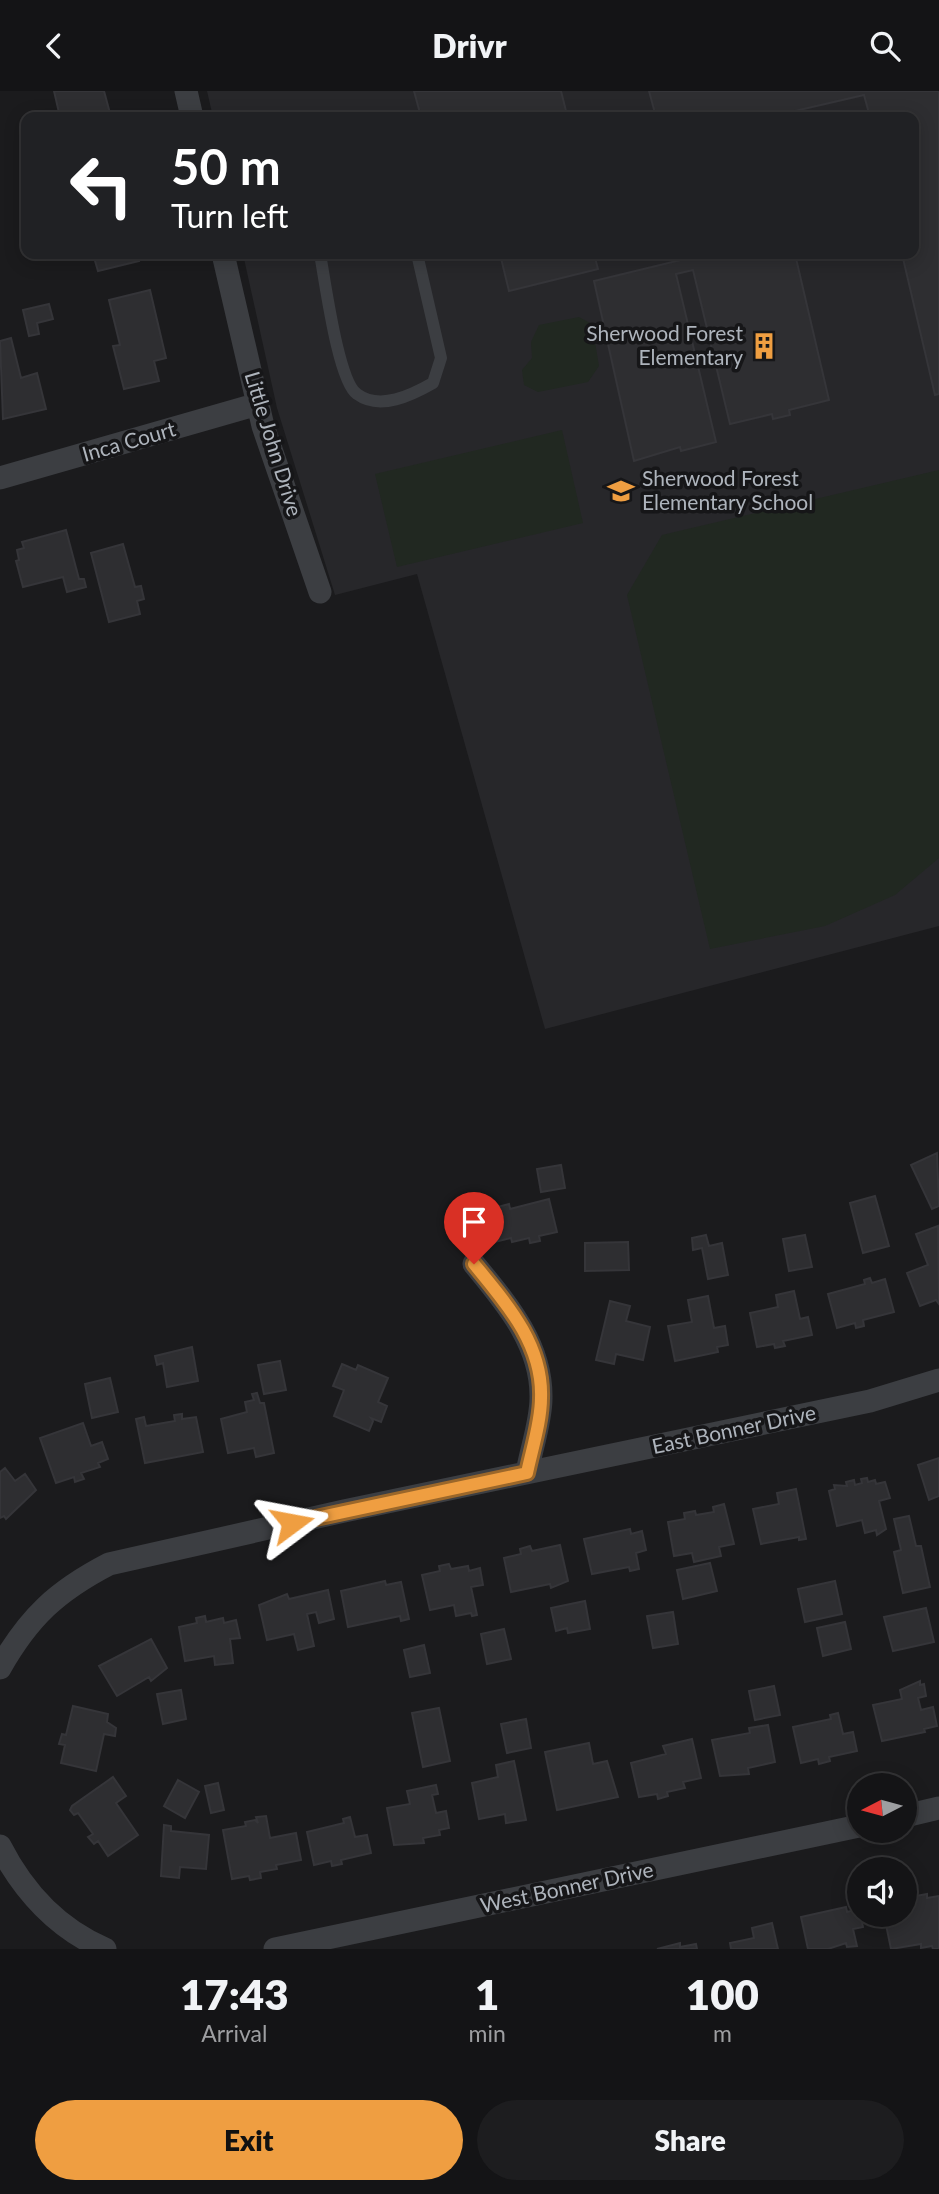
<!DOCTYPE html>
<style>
:root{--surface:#141416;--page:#1d1d1f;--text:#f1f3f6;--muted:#9d9ea1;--line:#333335;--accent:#ef9e41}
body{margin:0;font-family:Lato,sans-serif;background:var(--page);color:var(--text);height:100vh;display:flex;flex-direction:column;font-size:26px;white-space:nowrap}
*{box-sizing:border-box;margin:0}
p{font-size:23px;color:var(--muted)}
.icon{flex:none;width:38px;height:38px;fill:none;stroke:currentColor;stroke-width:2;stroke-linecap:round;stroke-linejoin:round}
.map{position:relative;height:1858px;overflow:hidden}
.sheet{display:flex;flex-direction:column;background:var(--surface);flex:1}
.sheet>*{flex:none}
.hud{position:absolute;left:21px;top:21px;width:898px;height:147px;border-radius:14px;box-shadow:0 4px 18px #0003,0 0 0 2px var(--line);background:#202124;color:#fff;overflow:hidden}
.needle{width:46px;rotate:264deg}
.tools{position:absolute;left:847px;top:1682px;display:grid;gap:14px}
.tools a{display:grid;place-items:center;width:70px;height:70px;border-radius:50%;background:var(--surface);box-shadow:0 4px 18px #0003,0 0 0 2px var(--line);font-size:35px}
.pin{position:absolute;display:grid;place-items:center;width:60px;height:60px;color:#fff;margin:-72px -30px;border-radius:50% 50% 50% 0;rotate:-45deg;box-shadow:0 0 7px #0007}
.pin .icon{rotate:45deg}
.me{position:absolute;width:77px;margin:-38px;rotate:77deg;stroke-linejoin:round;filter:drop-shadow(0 0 5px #0008)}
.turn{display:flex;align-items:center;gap:24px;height:147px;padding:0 35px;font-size:32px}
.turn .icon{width:91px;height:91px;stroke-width:2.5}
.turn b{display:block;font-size:49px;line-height:60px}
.eta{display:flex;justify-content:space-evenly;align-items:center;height:119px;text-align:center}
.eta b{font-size:42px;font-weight:800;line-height:49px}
.button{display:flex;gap:14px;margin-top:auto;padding:14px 35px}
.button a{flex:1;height:80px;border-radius:42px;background:var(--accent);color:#111;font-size:28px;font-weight:800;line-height:80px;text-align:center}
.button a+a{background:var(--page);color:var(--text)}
header{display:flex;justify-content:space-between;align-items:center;height:91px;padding:0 35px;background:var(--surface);font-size:32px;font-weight:800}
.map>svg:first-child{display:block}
.built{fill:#27272a}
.green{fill:#212821}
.building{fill:#2e2e31;stroke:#353539;stroke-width:2}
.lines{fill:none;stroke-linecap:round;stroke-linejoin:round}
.lane{stroke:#3c3e42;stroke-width:12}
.street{stroke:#3c3e42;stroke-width:23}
.route-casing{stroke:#9b672a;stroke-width:18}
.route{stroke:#ef9e41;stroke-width:12}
.labels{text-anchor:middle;stroke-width:7;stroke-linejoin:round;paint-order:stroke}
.poi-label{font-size:21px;fill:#aeb4bc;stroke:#161618;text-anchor:end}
.street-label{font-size:21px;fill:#aeb4bc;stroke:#161618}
</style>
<header><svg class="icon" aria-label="back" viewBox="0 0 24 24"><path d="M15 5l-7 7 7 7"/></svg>Drivr<svg class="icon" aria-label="search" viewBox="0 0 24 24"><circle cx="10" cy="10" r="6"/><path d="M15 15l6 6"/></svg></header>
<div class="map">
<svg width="939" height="1858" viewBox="0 0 939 1858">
<rect width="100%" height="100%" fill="#1b1b1d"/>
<!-- built -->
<path class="built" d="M207 0H939V835L545 938 417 483 335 504 277 317 243 163H914V26H213Z"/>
<!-- green -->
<path class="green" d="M579 226 592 233 599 275 588 291 538 301 524 294 522 279 532 267 531 251 539 234Z
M562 339 583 432 397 476 375 383Z
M939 379V767L895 804 825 835 710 858 627 504 662 444Z"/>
<!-- building -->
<path class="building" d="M54 0H104L111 26H60Z
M414 0H561L566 20 559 22 560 26H421Z
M649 0H939V303L935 304 902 163H914V26H870L864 4 769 26H656Z
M93 163H137L139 170 98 180Z
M500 163H594L598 178 509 200Z
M688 163H795L829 309 789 319 790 324 773 328 772 323 730 333 693 179 676 183 716 351 681 360 680 356 634 370 594 190 689 167Z
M150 199 166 267 154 270 159 290 124 298 113 255 120 254 109 209Z
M49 213 53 228 37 232 39 243 29 245 23 219Z
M11 247 21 287 37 282 46 318 3 328 0 250Z
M66 439 79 488H84L86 496 67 501 63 486 23 496 16 470 19 469 17 459 24 457 22 451Z
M123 453 135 496 141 495 144 508 137 510 140 523 109 531 91 462Z
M937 1062 939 1115 932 1118 911 1074Z
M561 1074 565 1097 541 1101 537 1078Z
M875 1105 889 1155 863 1162 850 1112Z
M549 1108 557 1141 539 1145 540 1150 530 1152 529 1147 512 1151 511 1147 482 1154 477 1137 494 1133 490 1118 509 1113 510 1118Z
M938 1135 939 1213 936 1209 920 1215 907 1182 928 1174 916 1143Z
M706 1144 709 1155 722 1152 728 1184 708 1188 702 1157 693 1159 692 1147Z
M805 1144 812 1176 789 1180 783 1148Z
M628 1151 629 1179 585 1180V1152Z
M870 1187 872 1192 885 1188 894 1221 863 1229 864 1235 856 1237 855 1232 837 1237 828 1203 865 1193 864 1189Z
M794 1200 800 1228 808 1226 812 1244 783 1250 785 1255 775 1257 774 1253 757 1256 750 1222 778 1216 776 1204Z
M708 1205 714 1237 725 1235 728 1254 717 1256 718 1261 675 1270 668 1235 692 1231 688 1209Z
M610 1210 630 1215 626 1230 650 1236 643 1269 616 1263 614 1273 596 1269Z
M192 1256 198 1290 167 1296 163 1272 157 1274 155 1265Z
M280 1270 286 1299 264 1303 258 1274Z
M342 1273 356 1279 358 1274 388 1287 378 1311 387 1315 381 1331 371 1327 373 1330 369 1340 334 1325 344 1299 333 1295Z
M110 1287 118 1321 92 1327 85 1293Z
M257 1302 260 1312H264L274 1362 256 1366 254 1357 228 1362 221 1328 247 1321 245 1311 254 1309 252 1303Z
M182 1323V1328L196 1326 203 1361 145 1372 136 1328 144 1326 146 1335 175 1330 174 1324Z
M83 1332 91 1355 102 1351 108 1368 98 1372 100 1376 81 1382 84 1388 75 1391 74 1386 56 1392 40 1347Z
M939 1367V1405L929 1409 918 1374Z
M5 1377 15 1390 25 1383 36 1399 6 1428 4 1425 0 1427V1381Z
M867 1387 868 1391 875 1389 876 1393 885 1391 890 1407 879 1410 886 1438 877 1444 876 1439 865 1442 862 1429 837 1435 829 1400 835 1398 834 1394 847 1395 846 1391 854 1389 855 1394 862 1392 861 1388Z
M796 1398 806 1448 799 1449V1446L761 1453 753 1418 779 1413 777 1402Z
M724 1413 734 1453 719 1456 721 1465 694 1471 692 1462 674 1465 668 1431 685 1428 684 1422 695 1420 696 1424 714 1421 713 1416Z
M909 1425 916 1455H921L930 1496 903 1502 894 1461 901 1459 894 1428Z
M630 1438 631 1443 642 1440 646 1459 636 1462 639 1478 630 1480 629 1476 592 1483 584 1448Z
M560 1454 568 1490 551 1497 550 1493 511 1501 504 1467 521 1463 520 1458 530 1455 532 1460Z
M710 1472 717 1500 683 1508 677 1479Z
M449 1473 451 1478 468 1475 469 1480 480 1477 483 1494 471 1496 477 1524 472 1525 471 1522 456 1525 454 1514 430 1519 422 1484 440 1480 439 1475Z
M385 1490 386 1494 401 1491 409 1528 401 1530 400 1525 348 1536 341 1500Z
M835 1490 842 1523 805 1531 798 1498Z
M328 1499 334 1528 319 1532 316 1521 307 1523 314 1555 298 1559 294 1543 267 1549 259 1514 287 1503 289 1508Z
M585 1510 590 1538 568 1542 567 1537 556 1540 551 1517Z
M926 1517 934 1551 893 1560 884 1526Z
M673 1521 678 1553 653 1557 647 1525Z
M205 1525 206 1531 223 1527 224 1532 236 1529 240 1547 230 1548 233 1572 215 1574 214 1565 185 1570 179 1536 197 1532 196 1527Z
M845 1531 851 1558 823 1565 817 1537Z
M504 1538 511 1568 487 1573 481 1543Z
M151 1548 167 1577 151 1590 149 1586 117 1605 99 1575Z
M424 1554 430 1582 410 1586 404 1559Z
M920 1590V1594L924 1593 926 1605 918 1607 921 1619 933 1616 937 1635 924 1638 925 1641 882 1650 873 1614 902 1608 900 1599Z
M774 1595 780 1624 755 1629 749 1600Z
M181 1599 186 1628 163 1633 157 1603Z
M73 1615 108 1623 107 1631 116 1637 115 1645 104 1643 96 1680 61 1672 65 1654 59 1653 62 1643 66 1644Z
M439 1617 450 1670 423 1676 412 1622Z
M838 1622 843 1643 853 1641 857 1660 829 1666 830 1670 819 1673 818 1668 801 1672 793 1636 831 1628 830 1624Z
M526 1628 531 1657 507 1662 501 1633Z
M768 1634 775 1671 748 1677 749 1683 720 1685 712 1649 750 1642 749 1637Z
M692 1648 701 1687 683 1691 685 1697 667 1701 668 1705 658 1708 657 1703 639 1706 631 1672 666 1663 663 1655Z
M589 1652 593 1673 607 1670 618 1706 557 1719 545 1661Z
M514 1670 526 1729 506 1732 505 1723 479 1728 472 1692 498 1686 496 1674Z
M113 1686 126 1705 116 1712 138 1744 108 1765 98 1750 94 1753 88 1746 93 1743 78 1722 74 1724 70 1719 72 1715Z
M178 1689 199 1701 185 1727 164 1715Z
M218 1692 224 1719 211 1722 205 1695Z
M436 1694 438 1703 432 1704 436 1722 446 1720 449 1737 439 1739 440 1744 423 1747 424 1752 394 1754 387 1717 410 1713 407 1700Z
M266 1725 270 1747 296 1742 301 1769 276 1774 277 1778 260 1781 261 1787 250 1789 249 1785 232 1788 223 1739 246 1735 245 1731 255 1729 258 1732 256 1726Z
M350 1726 355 1746 367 1744 371 1762 341 1769 342 1773 332 1775 331 1770 314 1774 307 1741 344 1732 343 1728Z
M164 1734 171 1735V1740L209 1744 206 1778 180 1776 179 1787 161 1785Z
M927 1803V1807L939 1805V1858H933L932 1855 921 1857V1853L891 1858 884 1824H905V1807Z
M846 1816 847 1821 859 1818 863 1836 853 1838 857 1855 847 1856 846 1852 828 1858H808L801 1826Z
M772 1832 778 1858H731L730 1852 754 1847 752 1837Z
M680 1852V1856L696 1853 697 1858H657Z"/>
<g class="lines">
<!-- lane -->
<path class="lane" d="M320 163C325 189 338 290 357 303 380 320 412 304 433 292L441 267 417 163"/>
<!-- street -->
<path class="street" d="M186 0 192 26
M223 163 263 335 320 501
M0 387 258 313
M474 1173C506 1212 542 1253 541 1307 541 1331 531 1358 527 1382
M0 1577C29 1526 57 1500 109 1473L344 1420 870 1310 939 1289
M905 1725 939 1717
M0 1755C23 1800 58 1838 105 1858
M275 1858 859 1735"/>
</g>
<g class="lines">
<defs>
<path id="route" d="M292 1432 527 1382C532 1358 541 1331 541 1307 543 1253 506 1212 474 1173"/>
</defs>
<!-- route casing -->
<use href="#route" class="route-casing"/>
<!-- route -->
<use href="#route" class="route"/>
</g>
<!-- icons -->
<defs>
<symbol id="building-bare" viewBox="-9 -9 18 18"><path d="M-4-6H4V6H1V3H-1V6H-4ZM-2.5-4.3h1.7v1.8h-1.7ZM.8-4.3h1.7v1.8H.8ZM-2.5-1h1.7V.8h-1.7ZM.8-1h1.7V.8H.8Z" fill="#ef9e41" stroke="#161618" stroke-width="2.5" paint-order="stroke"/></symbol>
<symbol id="school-bare" viewBox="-9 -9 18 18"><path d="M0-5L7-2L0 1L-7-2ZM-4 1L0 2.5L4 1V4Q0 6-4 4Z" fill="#ef9e41" stroke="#161618" stroke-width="2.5" paint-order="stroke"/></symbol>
</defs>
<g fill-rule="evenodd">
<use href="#building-bare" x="745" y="236" width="38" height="38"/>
<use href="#school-bare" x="602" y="381" width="38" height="38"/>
</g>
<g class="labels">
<!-- poi labels -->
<g class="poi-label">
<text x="743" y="250">Sherwood Forest<tspan x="743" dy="24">Elementary</tspan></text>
<text x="642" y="395" text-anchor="start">Sherwood Forest<tspan x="642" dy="24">Elementary School</tspan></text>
</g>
<!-- street labels -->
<g class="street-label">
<text transform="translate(129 351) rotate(-16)" y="7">Inca Court</text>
<text transform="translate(273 353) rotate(73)" y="7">Little John Drive</text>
<text transform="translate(734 1339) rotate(-12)" y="7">East Bonner Drive</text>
<text transform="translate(567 1797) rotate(-12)" y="7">West Bonner Drive</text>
</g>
</g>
</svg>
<div class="tools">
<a><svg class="needle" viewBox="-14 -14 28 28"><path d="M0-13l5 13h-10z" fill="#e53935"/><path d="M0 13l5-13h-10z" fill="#9d9ea1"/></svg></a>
<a><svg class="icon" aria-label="sound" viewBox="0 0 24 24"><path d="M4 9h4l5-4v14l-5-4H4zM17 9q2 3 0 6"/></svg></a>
</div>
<div class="pin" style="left:474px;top:1173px;background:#d93025"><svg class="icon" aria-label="arrive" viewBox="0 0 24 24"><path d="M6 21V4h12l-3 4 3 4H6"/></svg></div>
<svg class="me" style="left:292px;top:1432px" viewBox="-20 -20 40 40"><path d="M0-17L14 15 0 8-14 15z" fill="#ef9e41" stroke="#fff" stroke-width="4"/></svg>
<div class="hud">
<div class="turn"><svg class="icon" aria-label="left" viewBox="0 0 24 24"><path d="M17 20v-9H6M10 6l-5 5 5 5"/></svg><div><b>50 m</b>Turn left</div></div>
</div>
</div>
<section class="sheet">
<div class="eta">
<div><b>17:43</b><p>Arrival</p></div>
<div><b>1</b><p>min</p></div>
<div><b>100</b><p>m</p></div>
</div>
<div class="button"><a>Exit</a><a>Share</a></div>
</section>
